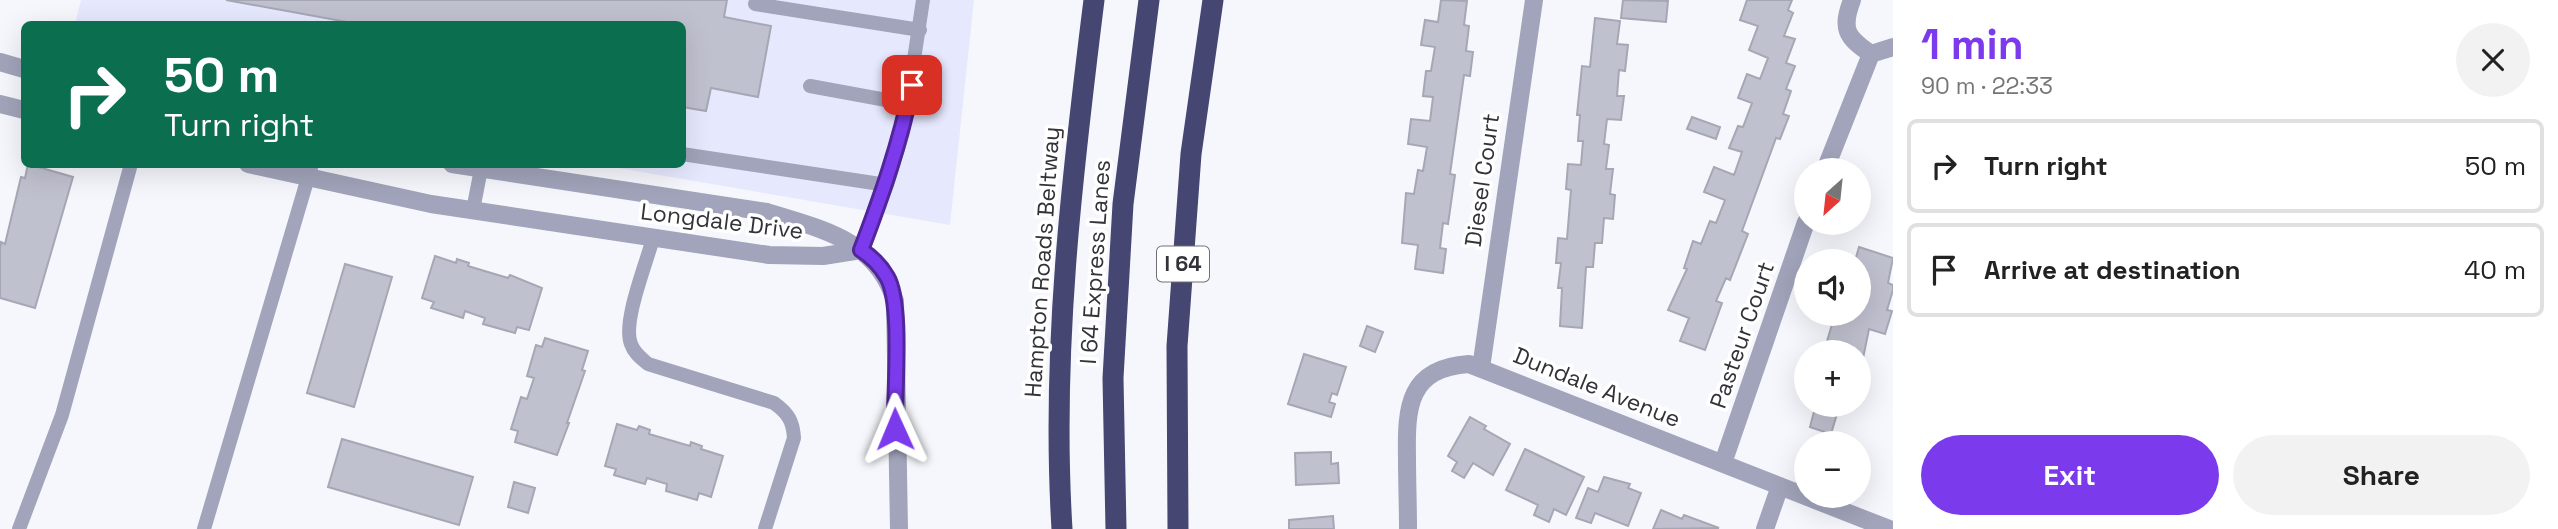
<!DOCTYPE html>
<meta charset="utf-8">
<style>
:root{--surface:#fff;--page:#f2f2f2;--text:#222;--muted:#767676;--line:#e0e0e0;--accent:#7c3aed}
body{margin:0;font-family:"Space Grotesk",sans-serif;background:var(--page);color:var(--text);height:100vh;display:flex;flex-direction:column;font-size:26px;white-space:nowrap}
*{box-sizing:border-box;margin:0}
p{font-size:23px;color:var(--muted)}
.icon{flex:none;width:38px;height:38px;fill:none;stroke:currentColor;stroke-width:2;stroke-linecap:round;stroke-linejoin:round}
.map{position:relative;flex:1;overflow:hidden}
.panel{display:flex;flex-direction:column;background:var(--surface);width:665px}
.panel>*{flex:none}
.banner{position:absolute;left:21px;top:21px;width:665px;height:147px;border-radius:10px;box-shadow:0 7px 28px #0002;background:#0b6e4f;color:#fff;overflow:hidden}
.needle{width:46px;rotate:207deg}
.tools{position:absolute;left:1794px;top:158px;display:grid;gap:14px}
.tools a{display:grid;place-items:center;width:77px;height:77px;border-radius:50%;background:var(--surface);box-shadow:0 7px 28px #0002;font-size:35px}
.pin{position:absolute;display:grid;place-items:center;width:60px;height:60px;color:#fff;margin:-30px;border-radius:14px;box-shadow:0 4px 10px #0006}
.me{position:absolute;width:77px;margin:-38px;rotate:359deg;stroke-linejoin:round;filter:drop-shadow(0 0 5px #0008)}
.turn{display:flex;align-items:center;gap:24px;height:147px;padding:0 28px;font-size:32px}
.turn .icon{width:91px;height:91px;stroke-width:2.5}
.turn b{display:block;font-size:49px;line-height:60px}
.round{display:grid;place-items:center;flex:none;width:74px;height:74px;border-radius:37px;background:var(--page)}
.summary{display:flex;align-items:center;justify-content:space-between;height:119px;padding:0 28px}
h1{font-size:42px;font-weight:800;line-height:52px;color:var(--accent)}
.cta{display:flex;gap:14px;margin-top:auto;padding:14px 28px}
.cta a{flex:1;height:80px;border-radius:42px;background:var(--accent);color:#fff;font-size:28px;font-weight:800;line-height:80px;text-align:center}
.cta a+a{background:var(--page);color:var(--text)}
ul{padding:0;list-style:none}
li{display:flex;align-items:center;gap:21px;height:94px;margin:0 14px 10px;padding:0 14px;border:4px solid var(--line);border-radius:10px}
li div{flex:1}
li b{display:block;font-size:26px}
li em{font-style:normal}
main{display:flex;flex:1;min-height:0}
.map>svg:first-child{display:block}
.built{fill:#e6e9fe}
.building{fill:#c0c1cf;stroke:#a6a7b5;stroke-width:2}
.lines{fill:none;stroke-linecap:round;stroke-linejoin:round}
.service{stroke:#a1a4ba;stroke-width:14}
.minor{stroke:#a1a4ba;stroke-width:18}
.motorway{stroke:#454672;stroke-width:21}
.route-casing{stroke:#51269a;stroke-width:18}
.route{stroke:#7c3aed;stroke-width:12}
.labels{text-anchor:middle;stroke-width:7;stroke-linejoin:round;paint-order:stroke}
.shield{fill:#fff;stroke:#707074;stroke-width:2}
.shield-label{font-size:21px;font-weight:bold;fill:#323238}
.street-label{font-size:23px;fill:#323238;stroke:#fff}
</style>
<main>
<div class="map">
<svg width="1893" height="529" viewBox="0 0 1893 529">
<rect width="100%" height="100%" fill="#f6f7fc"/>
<!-- built -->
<path class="built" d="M81 0H974L950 225 601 165 682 164V24H75Z"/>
<!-- building -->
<path class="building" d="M226 0H727L724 17 771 26 758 97 711 88 706 111 682 107V24H358Z
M1441 0 1467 1 1464 25 1469 26 1466 51 1473 52 1470 76 1464 75 1450 174 1455 175 1448 224 1443 223 1440 248 1446 249 1443 273 1415 269 1418 245 1402 243 1406 193 1414 194 1418 170 1423 171 1427 147 1408 144 1411 119 1430 121 1433 97 1423 96 1426 71H1431L1435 47 1421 45 1425 20 1438 22Z
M1623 0 1668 1 1666 22 1621 18Z
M1747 0H1792L1788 10 1793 13 1784 36 1795 39 1786 63 1795 66 1786 89 1791 91 1783 114 1789 116 1780 139 1776 138 1742 231 1748 234 1730 280 1726 278 1716 301 1722 303 1705 350 1680 341 1689 318 1668 310 1687 269 1684 268 1693 241 1701 244 1710 221 1716 223 1725 200 1704 192 1714 167 1734 175 1742 152 1729 148 1738 126 1743 127 1752 103 1738 98 1747 74 1760 79 1768 58 1749 50 1758 26 1740 20Z
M1595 18 1620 21 1617 44 1628 45 1625 71 1619 70 1617 96H1624L1621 120 1607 119 1604 144 1609 145 1606 169H1613L1610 194 1615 195 1613 219 1604 218 1602 243H1595L1593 267H1586L1582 328 1560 326 1562 288H1558L1561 263H1556L1558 238 1567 239 1571 190 1566 189 1568 164 1581 165 1583 141H1578L1580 115H1577L1582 66 1590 67Z
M1692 117 1720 127 1716 139 1687 129Z
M28 164 73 177 35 308 0 298V248L1 242 5 244 21 177 25 178Z
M1859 247 1893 258 1888 283 1893 285V290L1887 310 1892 311 1885 334 1869 329 1859 378 1858 352H1830L1833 343 1827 341 1834 318 1842 320 1844 313H1858V261H1855Z
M435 256 456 263 457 259 469 263 468 266 508 278 510 275 542 288 529 330 517 327 515 333 483 324 485 318 465 311 463 318 431 308 434 302 422 298Z
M345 264 392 277 354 407 307 393Z
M1367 326 1383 332 1375 352 1360 346Z
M545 338 588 351 582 370 585 371 567 423H569L557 455 515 442 518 431 511 429 521 397 527 399 534 378 527 376 536 345 542 347Z
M1304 354 1346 367 1337 395 1332 393 1329 402 1335 404 1331 417 1288 404Z
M1816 404H1840L1831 434 1810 427Z
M1470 417 1486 426 1484 429 1510 444 1493 475 1473 463 1464 478 1452 471 1457 462 1448 456Z
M617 424 637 430 639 426 650 430 649 434 690 446 691 442 702 446 701 449 723 456 711 497 699 493 697 500 666 491 667 484 647 478 645 484 614 475 616 469 605 466Z
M342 439 473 477 459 525 328 487Z
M1525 449 1584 477 1566 515 1554 509 1549 522 1534 515 1538 505 1506 490Z
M1331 452V464L1338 463 1339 483 1296 485 1295 453Z
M1604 477 1630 484 1628 488 1641 493 1628 526 1595 513 1591 523 1576 518 1588 488 1598 492Z
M514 482 535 488 528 513 508 507Z
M1661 510 1682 519 1684 515 1719 528 1653 529Z
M1333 516 1334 529H1289V520Z"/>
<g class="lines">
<!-- service -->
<path class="service" d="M755 4 920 30
M810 86 908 104
M682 154 887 185
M473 210 482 164
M653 238C647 262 622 322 631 344 634 353 641 358 648 364L774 403C788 413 793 421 794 438L765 529
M861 250 887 185 903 132 923 0
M19 529 62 415 131 164
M204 529 312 164"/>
<!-- minor -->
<path class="minor" d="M1852 0C1841 29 1846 37 1871 54L1893 47
M0 62 24 69
M0 104 24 110
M248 164 431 204 769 255 823 256 861 250
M452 164 767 212C821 229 877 240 895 301L899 529
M1825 170 1871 54
M1481 368 1534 0
M1723 463 1806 222
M1408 529C1408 505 1407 481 1407 458 1406 407 1408 368 1469 364L1889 529
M1765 529 1780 486"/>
<!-- motorway -->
<path class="motorway" d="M1062 529C1051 352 1072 176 1094 0
M1116 529 1113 378 1123 204 1149 0
M1178 529 1177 346 1191 154 1213 0"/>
</g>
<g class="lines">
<defs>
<path id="route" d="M895 429C894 393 903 304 887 277 880 265 872 257 861 250 882 195 900 143 912 85"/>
</defs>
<!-- route casing -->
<use href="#route" class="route-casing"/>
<!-- route -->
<use href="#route" class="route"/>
</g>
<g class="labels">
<!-- shield labels -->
<rect class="shield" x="1157" y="246.5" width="52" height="35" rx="5"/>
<g class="shield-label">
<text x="1183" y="271">I 64</text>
</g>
<!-- street labels -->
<g class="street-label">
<text transform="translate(1482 180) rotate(-82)" y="8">Diesel Court</text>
<text transform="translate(722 221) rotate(7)" y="8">Longdale Drive</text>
<text transform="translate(1042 262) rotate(-86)" y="8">Hampton Roads Beltway</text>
<text transform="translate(1095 262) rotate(-86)" y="8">I 64 Express Lanes</text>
<text transform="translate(1742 335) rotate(-71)" y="8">Pasteur Court</text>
<text transform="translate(1597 387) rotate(22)" y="8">Dundale Avenue</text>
</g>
</g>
</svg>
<div class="tools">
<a><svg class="needle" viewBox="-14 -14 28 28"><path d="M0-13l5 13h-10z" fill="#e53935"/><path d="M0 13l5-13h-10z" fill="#767676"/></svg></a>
<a><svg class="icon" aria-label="sound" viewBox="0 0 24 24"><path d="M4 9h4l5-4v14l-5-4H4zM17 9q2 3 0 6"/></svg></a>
<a>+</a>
<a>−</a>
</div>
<div class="pin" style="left:912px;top:85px;background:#d93025"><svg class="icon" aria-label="arrive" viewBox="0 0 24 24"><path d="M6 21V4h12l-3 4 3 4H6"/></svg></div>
<svg class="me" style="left:895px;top:429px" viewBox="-20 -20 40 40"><path d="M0-17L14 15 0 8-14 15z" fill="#7c3aed" stroke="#fff" stroke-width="4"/></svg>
<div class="banner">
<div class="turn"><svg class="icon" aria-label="right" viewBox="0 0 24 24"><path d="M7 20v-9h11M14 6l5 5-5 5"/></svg><div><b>50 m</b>Turn right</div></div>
</div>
</div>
<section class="panel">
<div class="summary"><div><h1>1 min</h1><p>90 m · 22:33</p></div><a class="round"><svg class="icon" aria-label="close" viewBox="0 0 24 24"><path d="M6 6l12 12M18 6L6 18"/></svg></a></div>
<ul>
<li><svg class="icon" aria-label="right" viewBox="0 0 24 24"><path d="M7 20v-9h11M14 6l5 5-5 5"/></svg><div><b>Turn right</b></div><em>50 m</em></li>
<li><svg class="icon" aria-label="arrive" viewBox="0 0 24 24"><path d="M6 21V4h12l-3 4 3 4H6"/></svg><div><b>Arrive at destination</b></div><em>40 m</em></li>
</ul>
<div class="cta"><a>Exit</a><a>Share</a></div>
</section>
</main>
